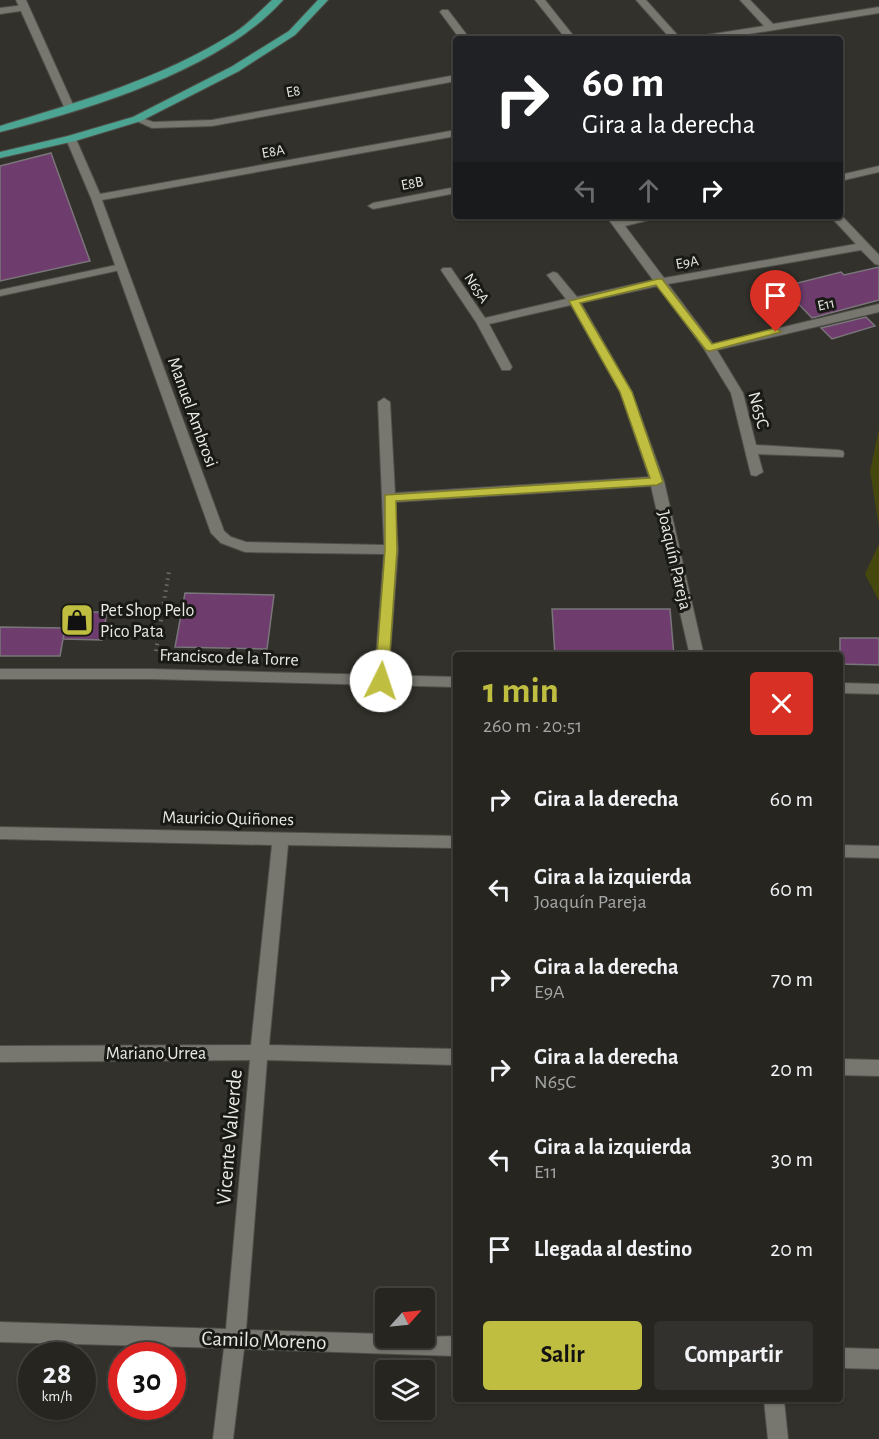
<!DOCTYPE html>
<html lang="es">
<meta charset="utf-8">
<style>
:root{--surface:#262520;--page:#32312d;--text:#f1f3f6;--muted:#a4a5a5;--line:#42423e;--accent:#c0be40}
body{margin:0;font-family:"Alegreya Sans",sans-serif;background:var(--page);color:var(--text);height:100vh;display:flex;flex-direction:column;font-size:22px;white-space:nowrap}
*{box-sizing:border-box;margin:0}
p{font-size:20px;color:var(--muted)}
.icon{flex:none;width:33px;height:33px;fill:none;stroke:currentColor;stroke-width:2;stroke-linecap:round;stroke-linejoin:round}
.map{position:relative;flex:1;overflow:hidden}
.drawer{position:absolute;left:453px;top:652px;width:390px;height:750px;display:flex;flex-direction:column;background:var(--surface);border-radius:6px;box-shadow:0 2px 4px #0004,0 0 0 2px var(--line)}
.drawer>*{flex:none}
.hud{position:absolute;left:453px;top:36px;width:390px;height:183px;border-radius:6px;box-shadow:0 2px 4px #0004,0 0 0 2px var(--line);background:#202124;color:#fff;overflow:hidden}
.needle{width:39px;rotate:63deg}
.fabs{position:absolute;left:375px;top:1288px;display:grid;gap:12px}
.fabs a{display:grid;place-items:center;width:60px;height:60px;border-radius:6px;background:var(--surface);box-shadow:0 2px 4px #0004,0 0 0 2px var(--line);font-size:30px}
.speed{position:absolute;left:18px;top:1342px;display:flex;gap:12px;font-size:30px;font-weight:700;text-align:center}
.speed>*{display:grid;place-content:center;width:78px;height:78px;border-radius:50%;background:var(--surface);box-shadow:0 2px 4px #0004,0 0 0 2px var(--line);line-height:1}
.speed small{font-size:15px;font-weight:400}
.speed .limit{border:9px solid #d22;background:#fff;color:#111}
.pin{position:absolute;display:grid;place-items:center;width:51px;height:51px;color:#fff;margin:-62px -26px;border-radius:50% 50% 50% 0;rotate:-45deg;box-shadow:0 0 6px #0007}
.pin .icon{rotate:45deg}
.me{position:absolute;width:66px;margin:-33px;rotate:4deg;stroke-linejoin:round;filter:drop-shadow(0 0 4px #0008)}
.turn{display:flex;align-items:center;gap:21px;height:126px;padding:0 30px;font-size:27px}
.turn .icon{width:78px;height:78px;stroke-width:2.5}
.turn b{display:block;font-size:42px;line-height:51px}
.lanes{display:flex;align-items:center;height:57px;padding:0 30px;background:#0003;justify-content:center;gap:30px;direction:ltr}
.lanes .off{opacity:.35}
.round{display:grid;place-items:center;flex:none;width:63px;height:63px;border-radius:6px;background:var(--page)}
.head{display:flex;align-items:center;justify-content:space-between;height:102px;padding:0 30px}
h1{font-size:36px;font-weight:600;line-height:45px;color:var(--accent)}
.action{display:flex;gap:12px;margin-top:auto;padding:12px 30px}
.action a{flex:1;height:69px;border-radius:6px;background:var(--accent);color:#111;font-size:24px;font-weight:600;line-height:69px;text-align:center}
.action a+a{background:var(--page);color:var(--text)}
ul{padding:0;list-style:none}
li{display:flex;align-items:center;gap:18px;height:90px;padding:0 30px}
li div{flex:1}
li b{display:block;font-size:22px}
li em{font-style:normal}
.map>svg:first-child{display:block}
.green{fill:#46470d}
.building{fill:#6e3d6d;stroke:#7a757a;stroke-width:1.5}
.lines{fill:none;stroke-linecap:round;stroke-linejoin:round}
.lane-casing{stroke:#504f49;stroke-width:2}
.street-casing{stroke:#504f49;stroke-width:2}
.secondary-casing{stroke:#504f49;stroke-width:2}
.primary-casing{stroke:#504f49;stroke-width:2}
.path{stroke:#6d6c67;stroke-width:4;stroke-dasharray:1.5 4.5;stroke-linecap:butt}
.lane{fill:#77766f;fill-rule:evenodd}
.street{fill:#77766f;fill-rule:evenodd}
.secondary{fill:#77766f;fill-rule:evenodd}
.primary{fill:#4ca492;fill-rule:evenodd}
.route{fill:#c0be40;stroke:#7d7c2a;stroke-width:1.5}
.labels{text-anchor:middle;stroke-width:6;stroke-linejoin:round;paint-order:stroke}
.far-street-label{font-size:15px;fill:#e9e8e4;stroke:#191916}
.street-label{font-size:18px;fill:#e9e8e4;stroke:#191916}
.poi-label{font-size:18px;fill:#e9e8e4;stroke:#191916;text-anchor:start}
.near-street-label{font-size:21px;fill:#e9e8e4;stroke:#191916}
</style>
<div class="map">
<svg width="879" height="1439" viewBox="0 0 879 1439">
<rect width="100%" height="100%" fill="#32312b"/>
<!-- green -->
<path class="green" d="M879 429V527L870 471Z
M879 544V601L865 574Z"/>
<!-- building -->
<path class="building" d="M51 153 90 261 0 281V166Z
M879 267V300L812 318 782 287 841 272 844 275Z
M866 317 875 326 832 339 821 328Z
M185 593 274 595 267 649 175 647Z
M552 609H670L674 656H555Z
M69 612H107L102 640 63 639Z
M0 627 65 628 60 656H0Z
M840 638H879V665L840 664Z"/>
<g class="lines">
<defs>
<path id="lane" d="M24 5 27 6V10L0 14V8Z
M121 264 125 265V269L0 296V290Z"/>
<path id="street" d="M16 0H26L75 109 74 111 65 109Z
M535 0H545L576 39H566Z
M636 0H646L681 39H671Z
M740 0H750L773 24 879 7V13L718 39H695L700 36 764 26Z
M442 10H448L470 39H460L440 12Z
M456 75V81L212 126 152 128 132 119 137 116 153 122 212 120Z
M456 130V136L102 200 224 531 231 537 246 542 384 545 378 402 384 398 390 402 395 493 649 477 620 392 571 305 489 324 512 367 510 370H502L476 322 441 270 443 268H451L485 318 566 299 547 275 553 272 557 273 577 297 653 280 606 216H618L621 220 643 216H665L625 226 664 278 856 244 830 216H840V214L879 255V265L875 264 861 250 668 284 713 344 879 304V312L717 350 743 393 756 445 838 450 843 451 844 454 843 457 758 454 763 472 756 476 751 475 731 393 704 349 658 286 581 303 632 392 664 481 704 656H690L651 486 395 502 398 550 388 681 381 686 374 681 384 554 245 552 221 543 211 533 91 198 66 139 71 136 76 139 100 194Z
M879 166V172L840 181V175Z
M456 187V193L373 209 368 206 373 203Z
M0 827 456 836V848L288 845 269 1045 456 1049V1065L267 1060 246 1330 386 1334V1338L456 1336V1356L244 1349 233 1439H213L224 1348 0 1342V1322L226 1329 250 1060 0 1062V1046L251 1045 272 845 0 839Z
M840 845 879 846V858L840 857Z
M840 1059 879 1060V1076L840 1075Z
M840 1348 879 1349V1369L840 1368Z
M764 1400H784L788 1439H768Z"/>
<path id="secondary" d="M0 669H152L456 677V687L152 679H0Z
M840 683 879 684V694L840 693Z"/>
<path id="primary" d="M272 0H283C222 69 88 110 0 132V126C82 101 160 79 234 33 248 24 260 11 272 0Z
M318 0H328L295 35 239 71 141 121 75 141 0 158V152L68 136 133 117 231 67 289 31Z"/>
</defs>
<!-- lane casing -->
<use href="#lane" class="lane-casing"/>
<!-- street casing -->
<use href="#street" class="street-casing"/>
<!-- secondary casing -->
<use href="#secondary" class="secondary-casing"/>
<!-- primary casing -->
<use href="#primary" class="primary-casing"/>
<!-- path -->
<path class="path" d="M156 651 169 571"/>
<!-- lane -->
<use href="#lane" class="lane"/>
<!-- street -->
<use href="#street" class="street"/>
<!-- secondary -->
<use href="#secondary" class="secondary"/>
<!-- primary -->
<use href="#primary" class="primary"/>
</g>
<!-- route -->
<path class="route" d="M658 279H662L712 344 776 328 781 332 710 351 706 350 656 285 580 303 632 392 663 482 657 485 396 501 397 550 388 681 381 685 377 684 375 681 385 550V495L650 478 620 392 569 301Z"/>
<!-- icons -->
<defs>
<symbol id="shop-square" viewBox="-11 -11 22 22"><rect x="-9" y="-9" width="18" height="18" rx="4" fill="#c0be40" stroke="#191916"/><path d="M-5-2.5h2.3a2.7 3.5 0 0 1 5.4 0H5L5.5 6h-11ZM-1.5-2.5h3a1.5 2.3 0 0 0-3 0Z" fill="#111"/></symbol>
</defs>
<g fill-rule="evenodd">
<use href="#shop-square" x="58" y="601" width="38" height="38"/>
</g>
<g class="labels">
<!-- far-street labels -->
<g class="far-street-label">
<text transform="translate(293 91) rotate(-11)" y="5">E8</text>
<text transform="translate(273 151) rotate(-10)" y="5">E8A</text>
<text transform="translate(412 183) rotate(-11)" y="5">E8B</text>
<text transform="translate(687 262) rotate(-10)" y="5">E9A</text>
<text transform="translate(477 288) rotate(56)" y="5">N65A</text>
<text transform="translate(826 304) rotate(-12)" y="5">E11</text>
</g>
<!-- street labels -->
<g class="street-label">
<text transform="translate(759 410) rotate(75)" y="6">N65C</text>
<text transform="translate(193 412) rotate(70)" y="6">Manuel Ambrosi</text>
<text transform="translate(675 560) rotate(77)" y="6">Joaquín Pareja</text>
<text transform="translate(229 657) rotate(2)" y="6">Francisco de la Torre</text>
<text transform="translate(228 818) rotate(1)" y="6">Mauricio Quiñones</text>
<text x="156" y="1059">Mariano Urrea</text>
</g>
<!-- poi labels -->
<g class="poi-label">
<text x="100" y="616">Pet Shop Pelo<tspan x="100" dy="21">Pico Pata</tspan></text>
</g>
<!-- near-street labels -->
<g class="near-street-label">
<text transform="translate(229 1137) rotate(-85)" y="7">Vicente Valverde</text>
<text transform="translate(264 1340) rotate(2)" y="7">Camilo Moreno</text>
</g>
</g>
</svg>
<div class="fabs">
<a><svg class="needle" viewBox="-14 -14 28 28"><path d="M0-13l5 13h-10z" fill="#e53935"/><path d="M0 13l5-13h-10z" fill="#a4a5a5"/></svg></a>
<a><svg class="icon" aria-label="layers" viewBox="0 0 24 24"><path d="M12 4l9 5-9 5-9-5zM3 14l9 5 9-5"/></svg></a>
</div>
<div class="speed"><div>28<small>km/h</small></div><div class="limit">30</div></div>
<div class="pin" style="left:776px;top:332px;background:#d93025"><svg class="icon" aria-label="arrive" viewBox="0 0 24 24"><path d="M6 21V4h12l-3 4 3 4H6"/></svg></div>
<svg class="me" style="left:381px;top:681px" viewBox="-20 -20 40 40"><circle r="19" fill="#fff"/><path d="M0-13L10 11 0 6-10 11z" fill="#c0be40"/></svg>
<div class="hud">
<div class="turn"><svg class="icon" aria-label="right" viewBox="0 0 24 24"><path d="M7 20v-9h11M14 6l5 5-5 5"/></svg><div><b>60 m</b>Gira a la derecha</div></div>
<div class="lanes"><svg class="icon off" aria-label="left" viewBox="0 0 24 24"><path d="M17 20v-9H6M10 6l-5 5 5 5"/></svg><svg class="icon off" aria-label="ahead" viewBox="0 0 24 24"><path d="M12 20V5M6 11l6-6 6 6"/></svg><svg class="icon" aria-label="right" viewBox="0 0 24 24"><path d="M7 20v-9h11M14 6l5 5-5 5"/></svg></div>
</div>
<section class="drawer">
<div class="head"><div><h1>1 min</h1><p>260 m · 20:51</p></div><a class="round" style="background:#d93025;color:#fff"><svg class="icon" aria-label="close" viewBox="0 0 24 24"><path d="M6 6l12 12M18 6L6 18"/></svg></a></div>
<ul>
<li><svg class="icon" aria-label="right" viewBox="0 0 24 24"><path d="M7 20v-9h11M14 6l5 5-5 5"/></svg><div><b>Gira a la derecha</b></div><em>60 m</em></li>
<li><svg class="icon" aria-label="left" viewBox="0 0 24 24"><path d="M17 20v-9H6M10 6l-5 5 5 5"/></svg><div><b>Gira a la izquierda</b><p>Joaquín Pareja</p></div><em>60 m</em></li>
<li><svg class="icon" aria-label="right" viewBox="0 0 24 24"><path d="M7 20v-9h11M14 6l5 5-5 5"/></svg><div><b>Gira a la derecha</b><p>E9A</p></div><em>70 m</em></li>
<li><svg class="icon" aria-label="right" viewBox="0 0 24 24"><path d="M7 20v-9h11M14 6l5 5-5 5"/></svg><div><b>Gira a la derecha</b><p>N65C</p></div><em>20 m</em></li>
<li><svg class="icon" aria-label="left" viewBox="0 0 24 24"><path d="M17 20v-9H6M10 6l-5 5 5 5"/></svg><div><b>Gira a la izquierda</b><p>E11</p></div><em>30 m</em></li>
<li><svg class="icon" aria-label="arrive" viewBox="0 0 24 24"><path d="M6 21V4h12l-3 4 3 4H6"/></svg><div><b>Llegada al destino</b></div><em>20 m</em></li>
</ul>
<div class="action"><a>Salir</a><a>Compartir</a></div>
</section>
</div>
